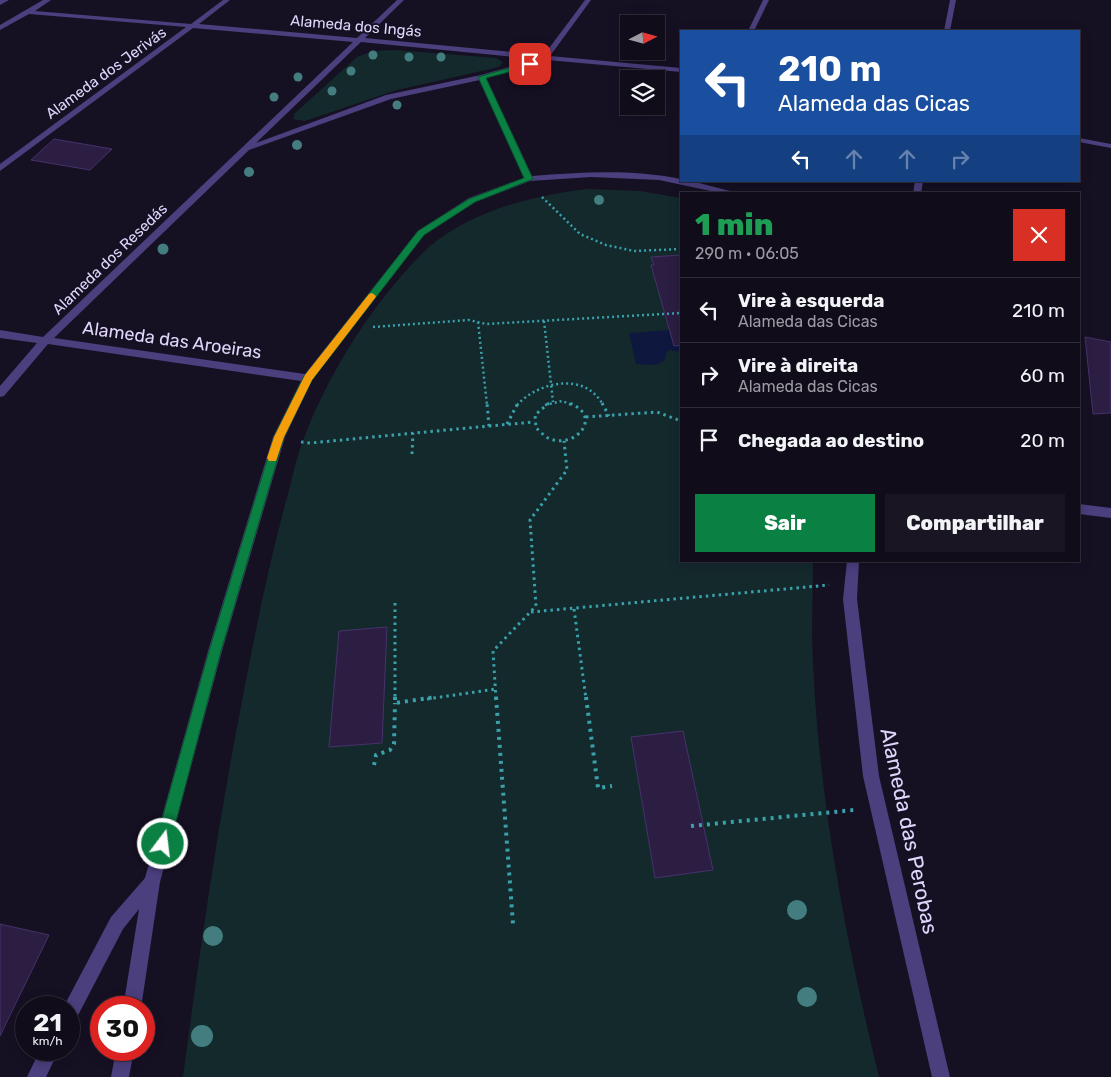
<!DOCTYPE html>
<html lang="pt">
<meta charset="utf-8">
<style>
:root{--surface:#100c1a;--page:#191523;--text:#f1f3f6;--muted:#9c9ba2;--line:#302c39;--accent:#0b8043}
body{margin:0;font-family:Rubik,sans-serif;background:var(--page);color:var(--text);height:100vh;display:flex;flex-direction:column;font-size:19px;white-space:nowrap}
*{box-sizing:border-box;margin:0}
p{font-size:16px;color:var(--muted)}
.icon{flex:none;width:28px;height:28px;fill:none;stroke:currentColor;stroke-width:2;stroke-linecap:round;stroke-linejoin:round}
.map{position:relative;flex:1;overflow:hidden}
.drawer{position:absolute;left:680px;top:192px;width:400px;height:370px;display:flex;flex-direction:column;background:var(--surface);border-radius:0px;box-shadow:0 2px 12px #0003,0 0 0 1px var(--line)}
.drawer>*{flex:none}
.hud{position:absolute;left:680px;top:30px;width:400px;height:152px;border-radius:0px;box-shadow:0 2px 12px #0003,0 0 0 1px var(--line);background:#1a4fa0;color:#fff;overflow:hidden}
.needle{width:32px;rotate:84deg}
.tools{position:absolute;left:620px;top:15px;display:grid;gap:10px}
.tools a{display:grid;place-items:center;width:45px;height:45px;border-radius:0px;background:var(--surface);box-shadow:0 2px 12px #0003,0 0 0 1px var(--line);font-size:25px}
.speed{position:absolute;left:15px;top:996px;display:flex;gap:10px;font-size:25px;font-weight:700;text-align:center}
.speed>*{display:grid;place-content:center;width:65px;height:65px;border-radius:50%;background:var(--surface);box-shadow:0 2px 12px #0003,0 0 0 1px var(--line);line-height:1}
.speed small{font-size:12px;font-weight:400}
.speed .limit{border:8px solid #d22;background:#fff;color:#111}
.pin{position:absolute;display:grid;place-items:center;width:42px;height:42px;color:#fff;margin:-21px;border-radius:10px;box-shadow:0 2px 8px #0006}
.me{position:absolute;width:55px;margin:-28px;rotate:15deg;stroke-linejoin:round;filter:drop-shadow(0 0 4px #0008)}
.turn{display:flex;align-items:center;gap:18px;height:105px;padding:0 15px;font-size:22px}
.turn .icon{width:65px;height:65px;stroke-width:2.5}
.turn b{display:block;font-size:35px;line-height:42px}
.lanes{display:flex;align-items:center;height:48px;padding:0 15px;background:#0003;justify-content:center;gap:25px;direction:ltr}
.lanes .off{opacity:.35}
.round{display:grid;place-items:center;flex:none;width:52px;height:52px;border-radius:0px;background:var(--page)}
.overview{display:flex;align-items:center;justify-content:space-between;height:85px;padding:0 15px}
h1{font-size:30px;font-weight:800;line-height:38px;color:#1e9e55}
.action{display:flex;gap:10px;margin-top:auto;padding:10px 15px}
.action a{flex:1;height:58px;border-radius:0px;background:var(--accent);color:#fff;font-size:20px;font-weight:800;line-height:58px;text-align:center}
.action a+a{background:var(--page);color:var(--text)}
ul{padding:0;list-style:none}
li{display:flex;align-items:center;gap:15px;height:65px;padding:0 15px;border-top:1px solid var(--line)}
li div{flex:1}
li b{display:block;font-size:19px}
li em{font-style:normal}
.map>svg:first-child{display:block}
.green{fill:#14292c}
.water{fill:#0e183e}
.building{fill:#2b1e42;stroke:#46326c}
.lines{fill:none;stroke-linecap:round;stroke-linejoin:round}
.path-far2{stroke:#39a1ac;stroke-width:2.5;stroke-dasharray:2 3;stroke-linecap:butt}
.path-far1{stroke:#39a1ac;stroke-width:3;stroke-dasharray:2.5 4;stroke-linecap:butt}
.path{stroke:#39a1ac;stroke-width:4;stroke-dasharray:3 5;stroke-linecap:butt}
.minor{fill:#4b3f7e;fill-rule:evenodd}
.tree{fill:#437d7f}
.route{fill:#0b8043;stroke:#07532c}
.slow{fill:#f59e0b}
.labels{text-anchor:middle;stroke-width:4;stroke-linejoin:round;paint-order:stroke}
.far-street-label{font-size:15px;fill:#e0d5fb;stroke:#161023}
.street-label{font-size:18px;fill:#e0d5fb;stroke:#161023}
.near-street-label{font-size:21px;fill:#e0d5fb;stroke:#161023}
</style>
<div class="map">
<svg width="1111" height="1077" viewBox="0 0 1111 1077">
<rect width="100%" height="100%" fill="#161023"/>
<!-- green -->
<path class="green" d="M395 50 496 58 503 62 499 67 397 90 305 121 293 119 295 113 357 57 373 51Z
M587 189 640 191 681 198V561H813C813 586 812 612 812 637 816 785 844 933 879 1077H183C200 949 218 822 243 696 255 632 268 568 285 505 290 487 294 467 300 449 319 395 349 342 384 297 398 280 413 261 430 246 474 210 532 196 587 189Z"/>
<!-- water -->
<path class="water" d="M681 329V352L668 350 664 361 656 365 636 364 629 333Z"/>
<!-- building -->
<path class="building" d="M54 139 112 149 90 170 31 160Z
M681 255V345L674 346 651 265H654L651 257Z
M1085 337 1111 342V413L1093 414Z
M387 627 382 743 329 747 339 631Z
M683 731 713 870 655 878 631 737Z
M0 924 49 935 0 1036Z"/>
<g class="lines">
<!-- path-far2 -->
<path class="path-far2" d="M542 197 580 234 606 245 634 251 681 249
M544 321 553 402
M478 322 487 405
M373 327 469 320 486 324 681 313
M517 405C538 382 585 371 603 405
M545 405 562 401 572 405"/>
<!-- path-far1 -->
<path class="path-far1" d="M549 403 535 415 536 428C540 431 544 436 548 438 574 451 605 416 569 403
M602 403 609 416
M586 417 657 412 681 421
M507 424 518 403
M489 426 534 422
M301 442 310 443 489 426 487 403
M412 454 413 433
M395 603V699
M574 609 586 699
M531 612 829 585
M427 699 496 689
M496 699 493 651 536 606 530 520 567 470 564 441"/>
<!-- path -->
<path class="path" d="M395 697V703L436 697
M496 697 513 924
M586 697 598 788 612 786
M374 765 376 755 390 750 394 744 395 703
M691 826 854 810"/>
<!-- minor -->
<path class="minor" d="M0 0H9L0 5Z
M43 0H51L35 11 191 24 223 0H230L199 24 357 38 397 0H404L365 38 544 55 585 0H591L550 56 681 68V72L547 60 486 78 532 176C582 172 632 169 681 179V181H691L742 194H725L659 180 591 177 530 181 475 202 424 235 312 380 285 437 222 651 160 882 141 1008H123L139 909 123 929 75 1021 69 1024V1008H63L111 917 145 878 208 651 273 437 301 381 48 344 4 396 0 397V386L37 343 0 338V330L43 337 353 42 193 28 0 171V164L186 27 29 14 0 30V25ZM361 42 537 59 481 75 386 95 256 143ZM480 80 524 178 469 198 418 231 305 374 54 338 249 150 391 99Z
M763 0H769L754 31H748Z
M950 0H956L950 31H944Z
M1079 138 1111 144V148L1079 142Z
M915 181H923L921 194H913Z
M1079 504 1111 508V518L1079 514Z
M847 561H859L857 599 879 776 950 1077H932L863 776 843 599Z
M40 1050H59L46 1077H27Z
M116 1050H134L129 1077H111Z"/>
</g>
<!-- trees -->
<g class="tree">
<circle cx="373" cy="55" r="4.5"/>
<circle cx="409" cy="57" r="4.5"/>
<circle cx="441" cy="57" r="4.5"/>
<circle cx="351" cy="71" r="4.5"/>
<circle cx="298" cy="77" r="4.5"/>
<circle cx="332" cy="91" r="4.5"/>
<circle cx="274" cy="97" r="4.5"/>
<circle cx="397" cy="105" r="4.5"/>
<circle cx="297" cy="145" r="5"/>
<circle cx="249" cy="172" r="5"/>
<circle cx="599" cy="200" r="5"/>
<circle cx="163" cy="249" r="5.5"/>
<circle cx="797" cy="910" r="10"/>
<circle cx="213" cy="936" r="10"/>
<circle cx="807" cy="997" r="10"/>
<circle cx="202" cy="1036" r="11"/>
</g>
<!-- route -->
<path class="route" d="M530 62 533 64 532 66 486 78 533 179 475 202 424 235 312 380 284 437 221 651 170 844 168 849 163 851 158 849 155 844 209 651 274 437 303 378 418 231 469 199 524 178 478 77Z"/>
<!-- slow -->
<path class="slow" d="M372 293 376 296 375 298 312 380 284 437 276 461H269L267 458 274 437 305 375 369 294Z"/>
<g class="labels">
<!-- far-street labels -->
<g class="far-street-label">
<text transform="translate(356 26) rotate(5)" y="5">Alameda dos Ingás</text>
<text transform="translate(106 73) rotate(-36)" y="5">Alameda dos Jerivás</text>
<text transform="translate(110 259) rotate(-44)" y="5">Alameda dos Resedás</text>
</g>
<!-- street labels -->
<g class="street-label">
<text transform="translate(172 340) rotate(8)" y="6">Alameda das Aroeiras</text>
</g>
<!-- near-street labels -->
<g class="near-street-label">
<text transform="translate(909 831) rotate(78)" y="7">Alameda das Perobas</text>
</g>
</g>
</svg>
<div class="tools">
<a><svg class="needle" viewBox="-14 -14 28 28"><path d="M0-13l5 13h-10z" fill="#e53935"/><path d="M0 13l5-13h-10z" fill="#9c9ba2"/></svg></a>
<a><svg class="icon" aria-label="layers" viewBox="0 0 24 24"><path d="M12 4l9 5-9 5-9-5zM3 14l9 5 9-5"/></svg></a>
</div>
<div class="speed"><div>21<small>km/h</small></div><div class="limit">30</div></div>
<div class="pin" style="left:530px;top:64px;background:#d93025"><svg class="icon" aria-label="arrive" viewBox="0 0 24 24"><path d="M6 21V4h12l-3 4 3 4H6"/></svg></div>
<svg class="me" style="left:163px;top:844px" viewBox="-20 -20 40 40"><circle r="17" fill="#0b8043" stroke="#fff" stroke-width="3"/><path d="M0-11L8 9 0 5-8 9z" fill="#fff"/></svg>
<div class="hud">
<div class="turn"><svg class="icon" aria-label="left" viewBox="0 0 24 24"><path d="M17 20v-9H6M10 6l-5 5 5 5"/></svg><div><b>210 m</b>Alameda das Cicas</div></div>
<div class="lanes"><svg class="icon" aria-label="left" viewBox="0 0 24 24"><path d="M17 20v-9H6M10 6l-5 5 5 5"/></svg><svg class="icon off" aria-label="ahead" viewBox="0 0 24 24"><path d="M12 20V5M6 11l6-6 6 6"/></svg><svg class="icon off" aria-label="ahead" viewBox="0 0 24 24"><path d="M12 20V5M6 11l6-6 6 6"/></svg><svg class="icon off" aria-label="right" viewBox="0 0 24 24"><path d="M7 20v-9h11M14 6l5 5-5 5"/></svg></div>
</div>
<section class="drawer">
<div class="overview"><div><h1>1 min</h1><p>290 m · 06:05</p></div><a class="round" style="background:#d93025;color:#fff"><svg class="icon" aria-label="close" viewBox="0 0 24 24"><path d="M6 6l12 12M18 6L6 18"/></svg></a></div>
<ul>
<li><svg class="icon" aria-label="left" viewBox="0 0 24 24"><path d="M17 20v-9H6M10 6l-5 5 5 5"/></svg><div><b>Vire à esquerda</b><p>Alameda das Cicas</p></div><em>210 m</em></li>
<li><svg class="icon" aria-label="right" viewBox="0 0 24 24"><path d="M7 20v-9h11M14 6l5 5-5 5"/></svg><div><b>Vire à direita</b><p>Alameda das Cicas</p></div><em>60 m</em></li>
<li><svg class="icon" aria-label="arrive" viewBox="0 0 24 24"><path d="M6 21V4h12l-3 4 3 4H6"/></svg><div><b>Chegada ao destino</b></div><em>20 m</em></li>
</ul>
<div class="action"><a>Sair</a><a>Compartilhar</a></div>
</section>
</div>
